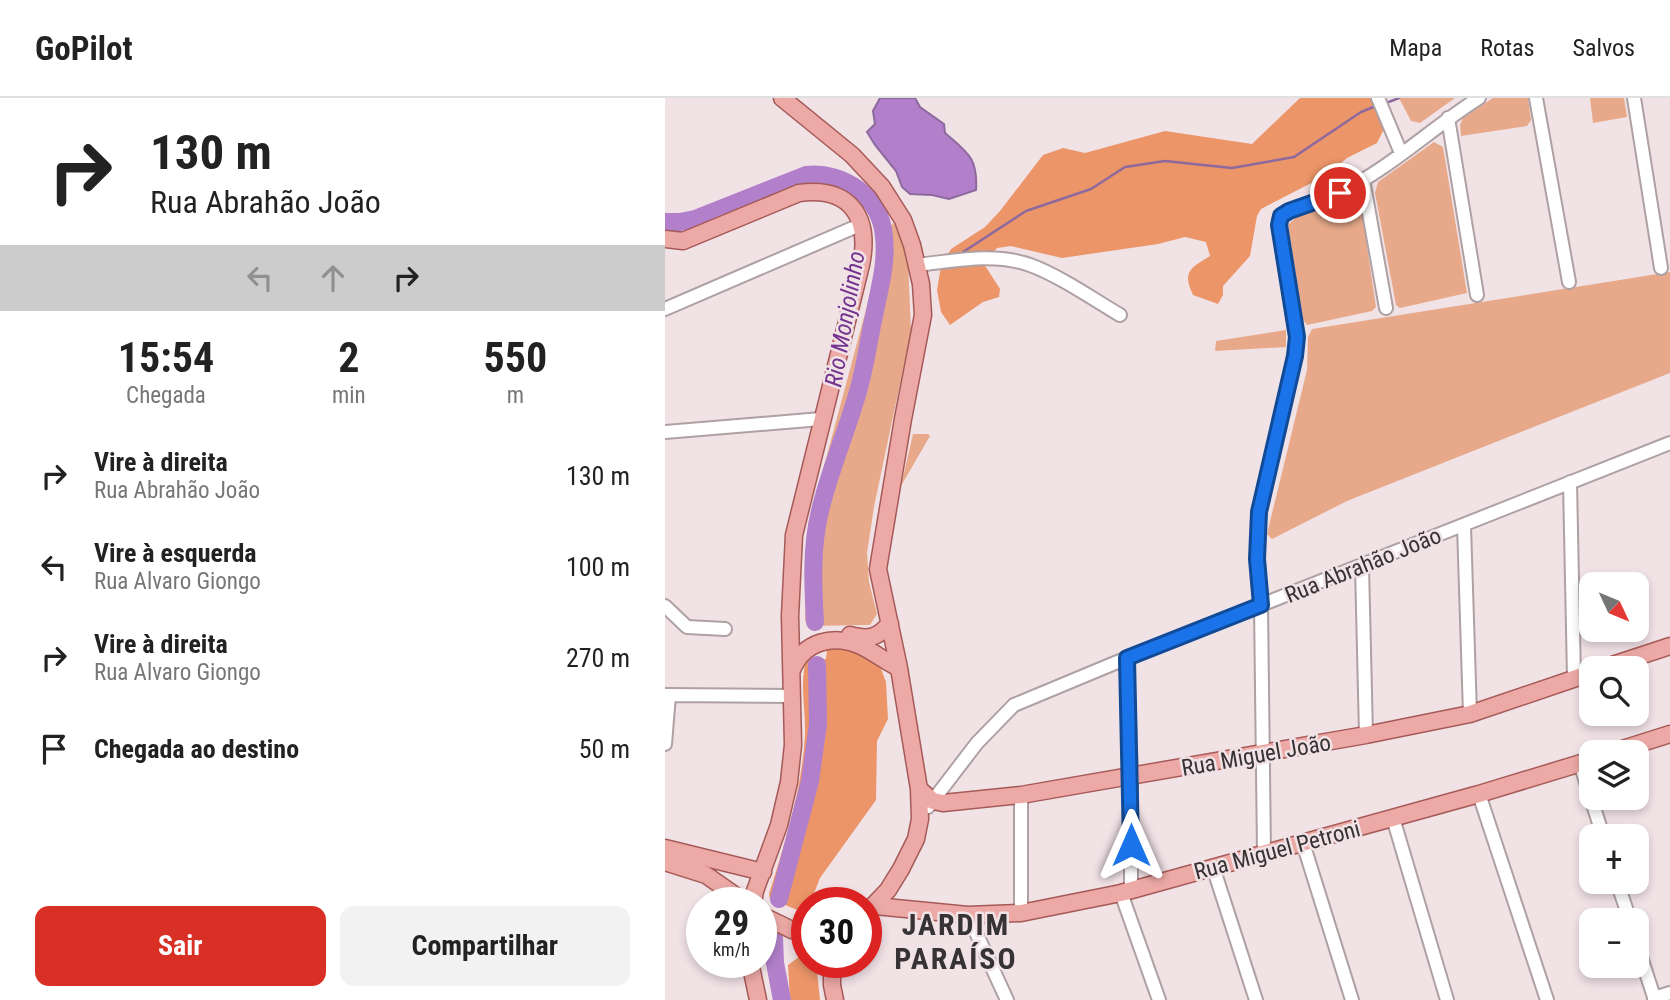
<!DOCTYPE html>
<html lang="pt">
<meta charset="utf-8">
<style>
:root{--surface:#fff;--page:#f2f2f2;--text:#222;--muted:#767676;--line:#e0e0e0;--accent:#d93025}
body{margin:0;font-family:"Roboto Condensed",sans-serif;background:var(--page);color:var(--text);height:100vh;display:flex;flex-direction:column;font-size:26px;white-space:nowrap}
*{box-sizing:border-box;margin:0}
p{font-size:23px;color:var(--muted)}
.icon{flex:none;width:38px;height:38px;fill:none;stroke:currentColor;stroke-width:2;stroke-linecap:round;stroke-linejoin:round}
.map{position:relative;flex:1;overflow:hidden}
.details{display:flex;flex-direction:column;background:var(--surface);width:665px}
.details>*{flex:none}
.hud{background:#fff;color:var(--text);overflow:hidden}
.needle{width:46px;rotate:134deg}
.controls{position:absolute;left:914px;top:474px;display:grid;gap:14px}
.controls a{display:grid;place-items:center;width:70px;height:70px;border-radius:14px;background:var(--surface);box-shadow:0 4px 10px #0003;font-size:35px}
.speed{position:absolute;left:21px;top:789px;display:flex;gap:14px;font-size:35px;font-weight:700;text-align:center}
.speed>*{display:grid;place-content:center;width:91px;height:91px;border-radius:50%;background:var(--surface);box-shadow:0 4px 10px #0003;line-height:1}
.speed small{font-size:18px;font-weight:400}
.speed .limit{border:10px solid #d22;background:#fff;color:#111}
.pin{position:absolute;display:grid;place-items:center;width:60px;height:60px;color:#fff;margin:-30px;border:4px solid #fff;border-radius:50%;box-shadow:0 2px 7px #0007}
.me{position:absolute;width:77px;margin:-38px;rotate:0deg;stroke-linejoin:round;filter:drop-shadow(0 0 5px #0008)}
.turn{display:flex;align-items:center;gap:24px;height:147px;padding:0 35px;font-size:32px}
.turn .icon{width:91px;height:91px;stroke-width:2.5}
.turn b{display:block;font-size:49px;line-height:60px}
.lanes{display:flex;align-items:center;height:66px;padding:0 35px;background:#0003;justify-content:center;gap:35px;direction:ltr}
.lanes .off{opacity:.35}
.eta{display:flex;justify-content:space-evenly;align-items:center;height:119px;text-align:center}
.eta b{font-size:42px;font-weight:700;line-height:49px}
.primary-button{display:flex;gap:14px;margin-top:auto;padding:14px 35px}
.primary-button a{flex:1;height:80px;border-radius:14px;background:var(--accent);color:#fff;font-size:28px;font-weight:700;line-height:80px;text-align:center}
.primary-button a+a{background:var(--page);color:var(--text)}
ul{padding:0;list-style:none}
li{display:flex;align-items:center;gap:21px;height:91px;padding:0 35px}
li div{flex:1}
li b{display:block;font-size:26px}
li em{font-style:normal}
header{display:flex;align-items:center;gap:42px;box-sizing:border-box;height:98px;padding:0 35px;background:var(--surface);border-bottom:2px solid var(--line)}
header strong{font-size:33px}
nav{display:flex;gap:38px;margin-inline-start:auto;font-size:24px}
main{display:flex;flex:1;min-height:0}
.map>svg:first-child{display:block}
.green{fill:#e7a98a}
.forest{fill:#eb9569}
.water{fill:#b280ca;stroke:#8d699d;stroke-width:2}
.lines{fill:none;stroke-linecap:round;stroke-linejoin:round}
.stream{stroke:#8d699d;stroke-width:2.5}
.river{stroke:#b280ca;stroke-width:18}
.minor-casing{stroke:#aea0a3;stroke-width:16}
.major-casing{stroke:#a55a57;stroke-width:19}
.minor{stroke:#fff;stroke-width:12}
.major{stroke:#eca9a6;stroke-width:16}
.route-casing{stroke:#114b97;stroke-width:18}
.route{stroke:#1a73e8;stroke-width:12}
.labels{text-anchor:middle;stroke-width:5;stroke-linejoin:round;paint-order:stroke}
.street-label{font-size:23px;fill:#373233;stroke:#f1e2e6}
.water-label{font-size:24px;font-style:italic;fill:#73348e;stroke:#f1e2e6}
.district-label{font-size:30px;font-weight:bold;letter-spacing:2px;fill:#373233;stroke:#f1e2e6}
</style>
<header>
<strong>GoPilot</strong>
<nav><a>Mapa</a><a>Rotas</a><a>Salvos</a></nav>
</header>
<main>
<section class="details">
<div class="hud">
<div class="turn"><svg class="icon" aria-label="right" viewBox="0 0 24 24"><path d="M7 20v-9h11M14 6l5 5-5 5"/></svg><div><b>130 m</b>Rua Abrahão João</div></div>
<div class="lanes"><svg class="icon off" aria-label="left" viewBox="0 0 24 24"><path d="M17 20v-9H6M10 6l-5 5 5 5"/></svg><svg class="icon off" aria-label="ahead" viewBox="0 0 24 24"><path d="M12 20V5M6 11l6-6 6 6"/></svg><svg class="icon" aria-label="right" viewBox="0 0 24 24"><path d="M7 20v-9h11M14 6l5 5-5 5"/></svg></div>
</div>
<div class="eta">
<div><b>15:54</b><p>Chegada</p></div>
<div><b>2</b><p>min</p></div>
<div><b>550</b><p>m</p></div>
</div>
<ul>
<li><svg class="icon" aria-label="right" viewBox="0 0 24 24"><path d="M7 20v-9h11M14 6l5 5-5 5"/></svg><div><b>Vire à direita</b><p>Rua Abrahão João</p></div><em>130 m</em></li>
<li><svg class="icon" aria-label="left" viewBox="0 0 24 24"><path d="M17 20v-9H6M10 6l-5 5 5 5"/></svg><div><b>Vire à esquerda</b><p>Rua Alvaro Giongo</p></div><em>100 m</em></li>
<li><svg class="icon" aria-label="right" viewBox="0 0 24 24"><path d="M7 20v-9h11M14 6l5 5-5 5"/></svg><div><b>Vire à direita</b><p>Rua Alvaro Giongo</p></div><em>270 m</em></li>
<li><svg class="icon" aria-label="arrive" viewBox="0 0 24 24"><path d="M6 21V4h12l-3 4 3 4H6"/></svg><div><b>Chegada ao destino</b></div><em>50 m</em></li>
</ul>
<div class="primary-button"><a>Sair</a><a>Compartilhar</a></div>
</section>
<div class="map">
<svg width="1005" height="902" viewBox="0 0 1005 902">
<rect width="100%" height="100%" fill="#f1e2e6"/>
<!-- green -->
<path class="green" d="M734 0H790L755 25 746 23Z
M828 0H863L866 22 862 28 796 38 795 27 798 20Z
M925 0H959L962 19 928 25Z
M769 44 778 49 802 195 735 210 731 207 710 95 713 84Z
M686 99 696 108 711 209 707 213 642 227 638 222 623 127 632 118Z
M228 125 235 133 243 164 246 233 209 409 202 455 204 484 212 516 205 527 143 528 140 522 143 428 214 163 215 141Z
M1005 174V275L682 403 607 441 602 436 642 272 643 239 647 231Z
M621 232V249L550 253 551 243Z
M248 336H263L265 338 236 388Z"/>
<!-- forest -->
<path class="forest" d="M635 0H706L720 29 712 45 682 60 660 78 596 111 592 118 585 158 558 188V197L553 206 528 197C517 174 525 170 545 158L541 144 520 139 493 146 397 160 346 148 332 150 319 166 335 191 334 199 318 204 285 227 276 214 272 192 276 168 286 151 320 129 335 113 378 57 398 50 420 55 500 33 587 46Z
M173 547 188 550 215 568 221 584 223 621 212 643 211 702 155 780 146 803 135 813 105 801 104 796C120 745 137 692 140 637 141 614 135 590 140 567L144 562 161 561 162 551Z
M135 858 142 859V864L151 865 155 902H125L123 867Z"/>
<!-- water -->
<path class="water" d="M215 0H250L255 9 279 26 280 35C303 55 313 60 311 92L284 101 267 97 245 96 237 89 231 73 210 47 202 34 210 26 208 13Z"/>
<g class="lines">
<!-- stream -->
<path class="stream" d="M721 5 734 0
M298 154 361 113 426 91 460 69 500 63 567 70 629 59 696 14 711 8"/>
<!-- river -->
<path class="river" d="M0 124H15L30 121 141 77C179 73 216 99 219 139 222 166 214 192 209 218 204 240 201 264 195 286 184 329 165 370 155 413 146 449 148 488 150 524
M114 801 145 683 153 626 152 567
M109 839 110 865 117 902"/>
<defs>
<path id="minor" d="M713 0 736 55
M871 0 904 184
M969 0 996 170
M783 20 812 197
M698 81 721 210
M252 167C289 163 329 154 365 167 393 177 428 201 455 217
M0 211 197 126
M0 334 156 321
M905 384 909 580
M799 428 805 616
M697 468 701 637
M0 508 22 529 60 531
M462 560 466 679V792
M0 597 127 598
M0 646 4 597
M915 665 926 700
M814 696 882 902
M926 700 938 738
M263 709 312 645 349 607 462 560 1005 345
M728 720 782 902
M638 745 687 902
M599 755 596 507 592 461 594 414 630 258 632 239 614 127 616 118C633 106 656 104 676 94 724 71 768 29 814 0
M548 769 591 902
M952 784 965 822
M456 795 494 902
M356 815V697
M303 817 342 902
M971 844 990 902
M989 900 1005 895"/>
<path id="major" d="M117 0 187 57 217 89 238 122 247 147 256 186 258 217 238 321 213 471 234 570 254 691 255 721 251 741 236 771 223 792 201 815
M0 141 18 143 134 95C185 88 206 119 196 167L129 437 125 518 128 647 124 684 114 727 90 793 88 805
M185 537C204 542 213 540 225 525
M938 570 1005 548
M127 572C139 543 168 536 196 548 209 554 221 564 234 570
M948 654 1005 636
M254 691 268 703 278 705 356 697 701 637 805 616 926 575
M0 750 98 774
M0 764 41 777 81 805
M210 808 303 817 356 815 456 795 814 696 926 662
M96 817 127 832 142 833
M85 864 93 902
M167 864V887L170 902"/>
</defs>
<!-- minor casing -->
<use href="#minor" class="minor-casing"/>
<!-- major casing -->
<use href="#major" class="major-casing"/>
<!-- minor -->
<use href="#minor" class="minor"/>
<!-- major -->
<use href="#major" class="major"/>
</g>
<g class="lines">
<defs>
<path id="route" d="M466 747 462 560 596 507 592 461 594 414 630 258 632 239 614 127 616 118 624 113 675 95"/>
</defs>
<!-- route casing -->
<use href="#route" class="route-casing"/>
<!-- route -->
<use href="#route" class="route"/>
</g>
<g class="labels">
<!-- street labels -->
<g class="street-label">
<text transform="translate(698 467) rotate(-22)" y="8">Rua Abrahão João</text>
<text transform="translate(591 657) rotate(-10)" y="8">Rua Miguel João</text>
<text transform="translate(612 752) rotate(-15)" y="8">Rua Miguel Petroni</text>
</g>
<!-- water labels -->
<g class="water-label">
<text transform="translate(180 221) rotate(-80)" y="8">Rio Monjolinho</text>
</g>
<!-- district labels -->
<g class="district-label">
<text x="291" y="837">JARDIM<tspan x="291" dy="34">PARAÍSO</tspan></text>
</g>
</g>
</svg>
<div class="controls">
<a><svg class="needle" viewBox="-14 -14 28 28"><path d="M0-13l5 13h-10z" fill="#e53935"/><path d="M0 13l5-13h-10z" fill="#767676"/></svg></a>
<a><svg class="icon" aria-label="search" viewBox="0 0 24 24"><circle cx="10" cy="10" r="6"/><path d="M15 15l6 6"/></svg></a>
<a><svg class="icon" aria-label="layers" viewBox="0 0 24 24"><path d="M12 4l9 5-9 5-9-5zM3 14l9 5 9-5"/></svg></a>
<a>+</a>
<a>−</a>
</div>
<div class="speed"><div>29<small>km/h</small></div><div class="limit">30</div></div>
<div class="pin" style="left:675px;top:95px;background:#d93025"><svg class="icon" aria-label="arrive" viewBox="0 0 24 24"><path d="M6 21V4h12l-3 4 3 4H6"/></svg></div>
<svg class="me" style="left:466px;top:747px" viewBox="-20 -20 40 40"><path d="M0-17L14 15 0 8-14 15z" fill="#1a73e8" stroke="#fff" stroke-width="4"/></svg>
</div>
</main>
